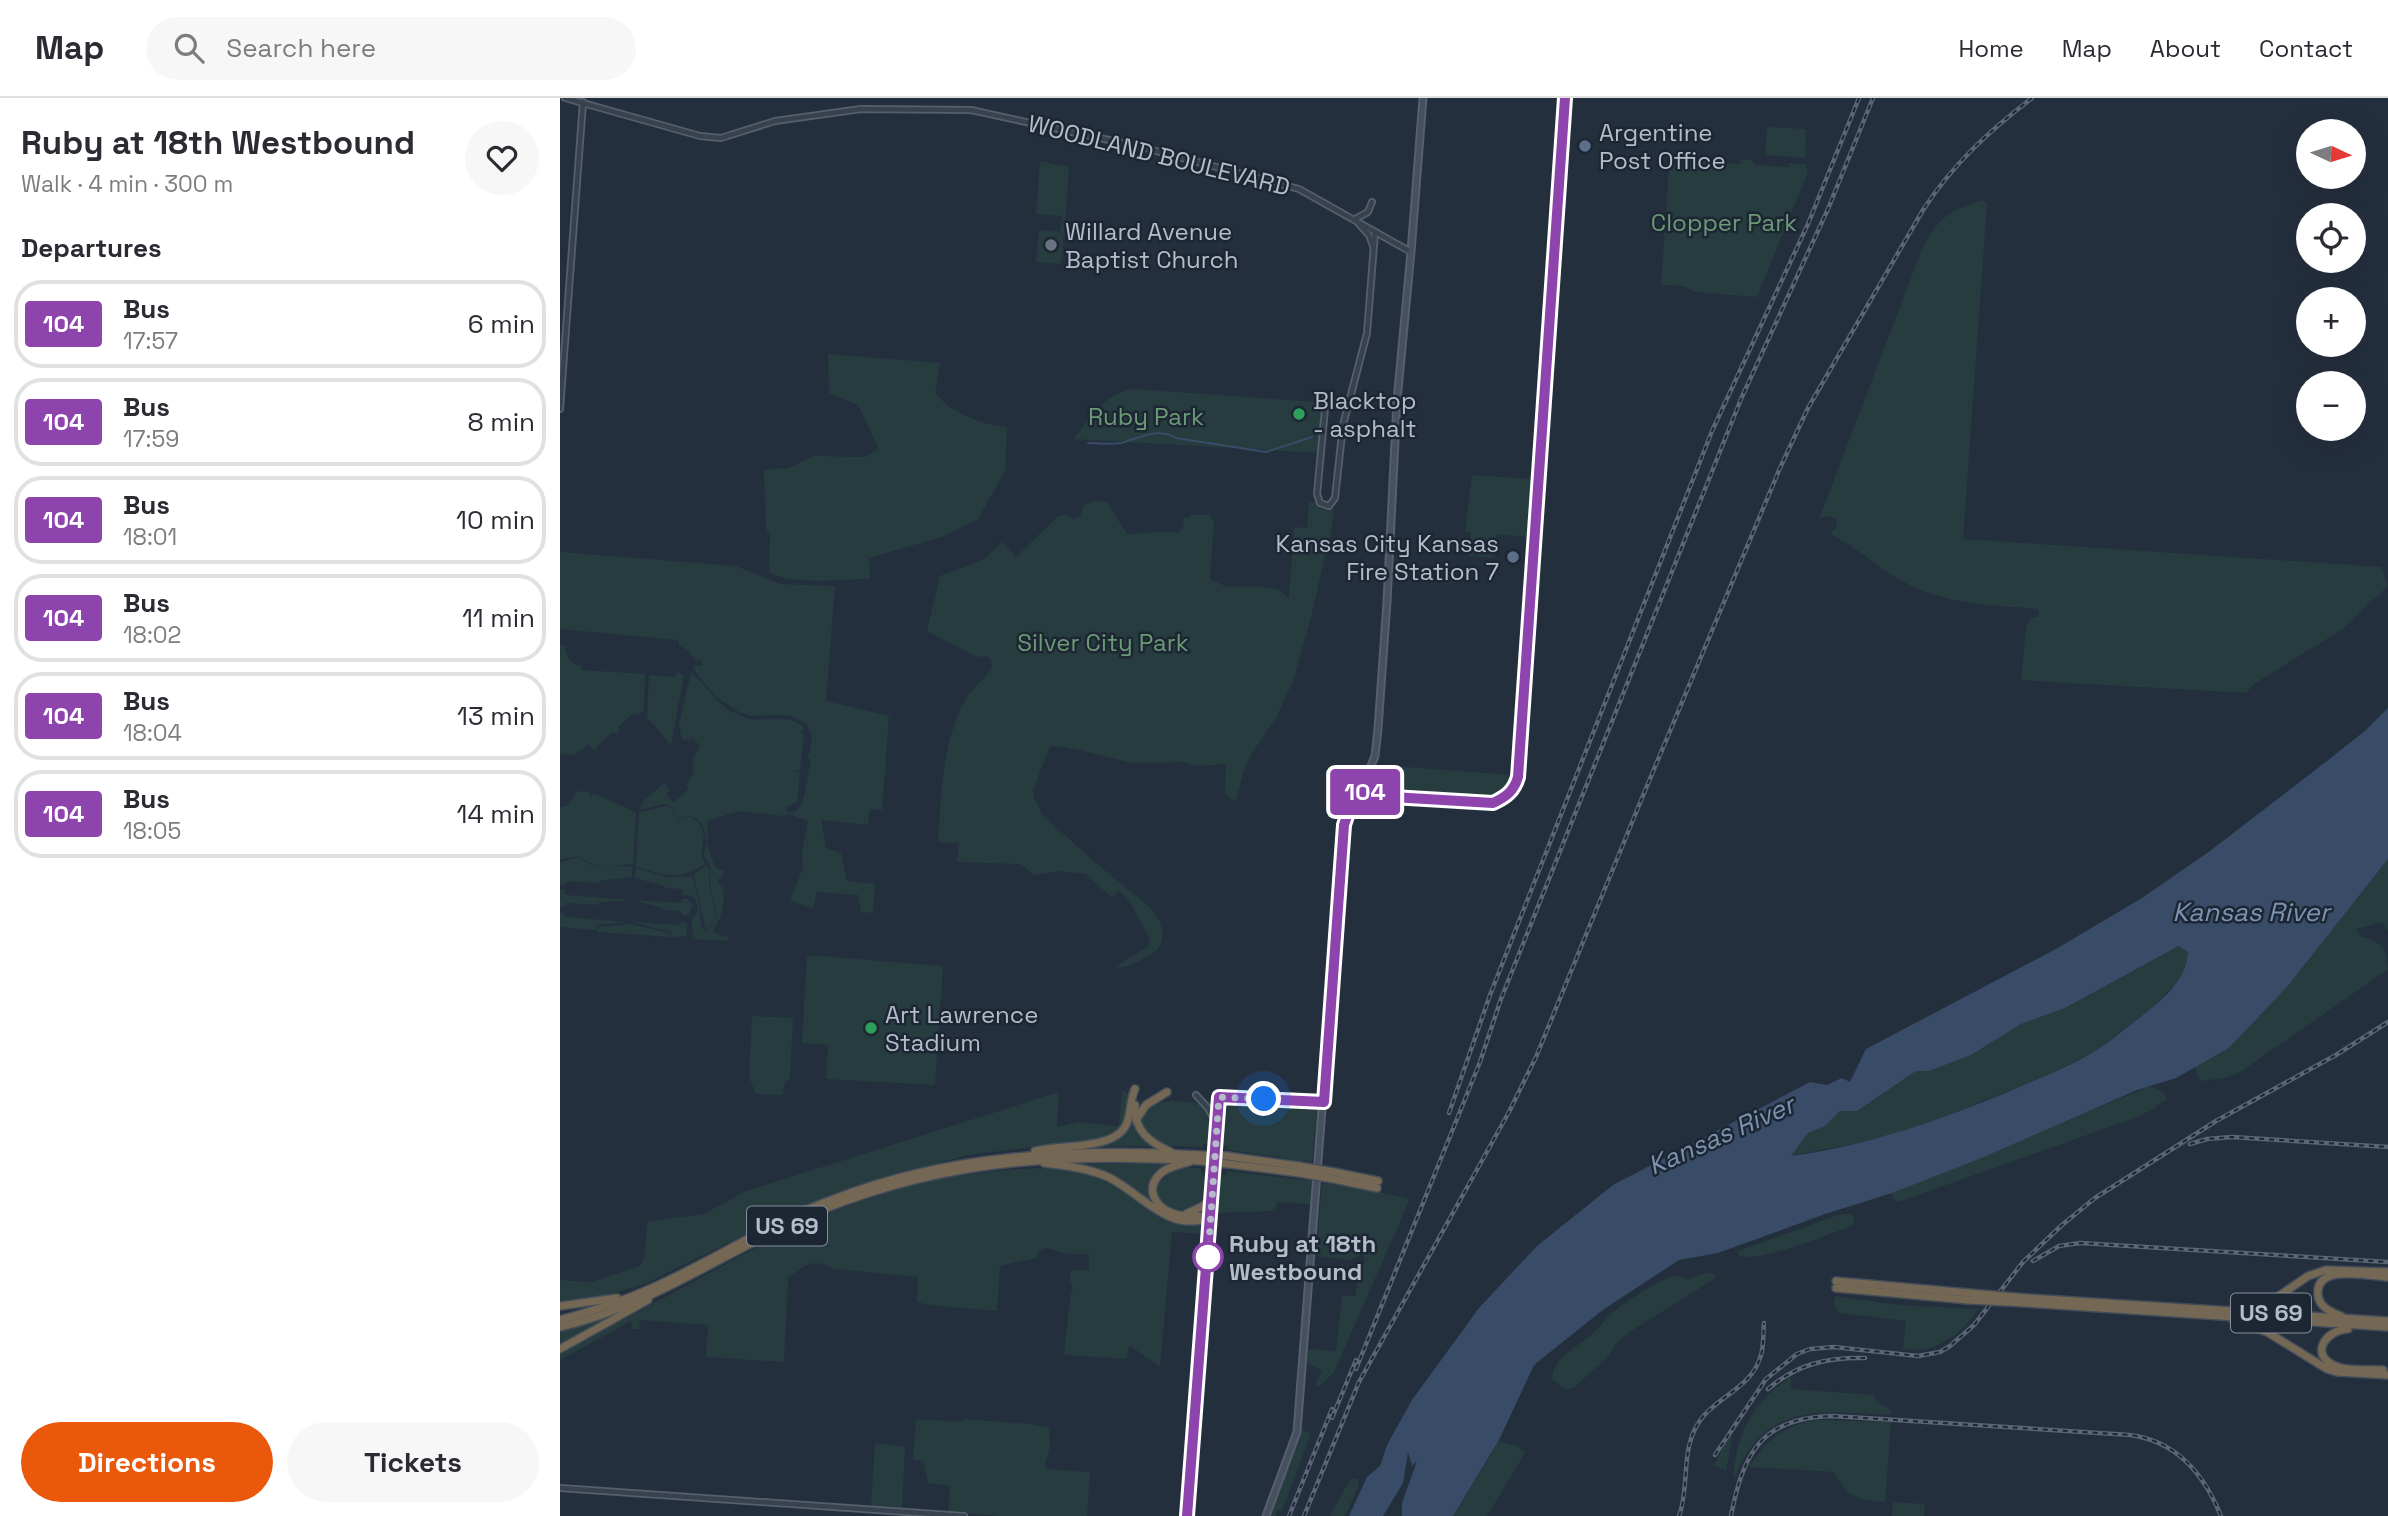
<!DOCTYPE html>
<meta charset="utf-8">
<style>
body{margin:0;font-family:"Space Grotesk",sans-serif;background:#f7f7f7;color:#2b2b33;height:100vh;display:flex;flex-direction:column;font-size:26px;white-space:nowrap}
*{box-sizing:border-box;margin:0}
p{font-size:23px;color:#7c7c81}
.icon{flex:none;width:38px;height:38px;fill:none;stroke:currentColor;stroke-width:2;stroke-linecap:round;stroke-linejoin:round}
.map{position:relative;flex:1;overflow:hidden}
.sheet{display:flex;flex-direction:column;background:#fff;width:560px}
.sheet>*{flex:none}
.badge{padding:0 14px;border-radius:5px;font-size:24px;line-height:46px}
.needle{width:46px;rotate:94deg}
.tools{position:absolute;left:1736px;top:21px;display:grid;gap:14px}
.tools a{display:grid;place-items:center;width:70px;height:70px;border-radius:50%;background:#fff;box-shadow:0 7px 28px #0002;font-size:35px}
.you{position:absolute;width:35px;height:35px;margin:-18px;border:5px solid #fff;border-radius:50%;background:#1a73e8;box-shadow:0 0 0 10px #1a73e833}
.map>.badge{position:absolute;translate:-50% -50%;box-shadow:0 0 0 4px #fff}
h2{padding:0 21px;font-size:26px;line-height:63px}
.round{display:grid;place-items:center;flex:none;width:74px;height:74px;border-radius:37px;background:#f7f7f7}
.headline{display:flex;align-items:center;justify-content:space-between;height:119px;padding:0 21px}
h1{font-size:33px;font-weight:800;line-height:52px}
.primary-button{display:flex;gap:14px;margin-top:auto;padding:14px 21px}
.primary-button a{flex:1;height:80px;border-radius:42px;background:#ea580c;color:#fff;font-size:28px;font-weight:800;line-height:80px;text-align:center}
.primary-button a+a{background:#f7f7f7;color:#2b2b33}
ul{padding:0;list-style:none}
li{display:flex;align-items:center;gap:21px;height:88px;margin:0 14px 10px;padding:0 7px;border:4px solid #e1e1e2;border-radius:28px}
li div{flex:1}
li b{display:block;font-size:26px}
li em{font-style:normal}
li .badge{min-width:77px;font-weight:700;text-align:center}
header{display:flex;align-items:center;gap:42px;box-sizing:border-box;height:98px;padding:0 35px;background:#fff;border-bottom:2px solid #e1e1e2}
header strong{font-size:33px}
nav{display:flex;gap:38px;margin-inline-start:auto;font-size:24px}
.search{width:490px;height:63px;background:#f7f7f7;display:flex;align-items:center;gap:18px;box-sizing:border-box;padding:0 24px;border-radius:38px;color:#7c7c81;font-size:26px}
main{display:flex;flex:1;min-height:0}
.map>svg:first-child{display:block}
.green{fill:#263c3f}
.water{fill:#394c67;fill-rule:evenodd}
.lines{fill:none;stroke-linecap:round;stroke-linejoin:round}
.stream{stroke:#394c67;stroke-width:2}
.tertiary-casing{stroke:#565f6c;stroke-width:8}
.secondary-casing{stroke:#565f6c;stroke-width:9}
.motorway-casing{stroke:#434c59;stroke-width:10}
.tertiary{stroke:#38414e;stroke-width:4.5}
.secondary{stroke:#465061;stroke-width:5}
.motorway{stroke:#746855;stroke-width:7}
.rail-casing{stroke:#5a6575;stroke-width:4.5}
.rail{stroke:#1d2633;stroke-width:2;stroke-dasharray:5;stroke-linecap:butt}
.motorway-bridge-casing{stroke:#434c59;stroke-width:10;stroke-linecap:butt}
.motorway-bridge{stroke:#746855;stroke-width:7}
.line-casing{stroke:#fff;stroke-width:16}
.line{stroke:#8e44ad;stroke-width:10}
.walk{stroke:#b4bcc9;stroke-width:7;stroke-dasharray:0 12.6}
.service-dot{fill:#5c6f8a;stroke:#1d2633;stroke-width:2.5}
.worship-dot{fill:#6b7280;stroke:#1d2633;stroke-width:2.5}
.leisure-dot{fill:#2e9e5b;stroke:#1d2633;stroke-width:2.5}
.stop-dot{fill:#fff;stroke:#8e44ad;stroke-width:3.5}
.labels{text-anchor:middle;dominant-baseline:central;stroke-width:5;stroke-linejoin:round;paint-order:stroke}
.shield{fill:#1d2633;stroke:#878f9c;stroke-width:2}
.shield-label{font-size:23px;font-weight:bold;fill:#b4bcc9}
.poi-label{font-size:24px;fill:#b4bcc9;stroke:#1d2633;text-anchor:start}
.street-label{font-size:24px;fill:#b4bcc9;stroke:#1d2633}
.park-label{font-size:24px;fill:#6b9a76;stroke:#1d2633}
.stop-label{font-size:24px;font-weight:bold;fill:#b4bcc9;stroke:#1d2633;text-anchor:start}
.water-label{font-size:26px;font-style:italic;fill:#7c92b1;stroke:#1d2633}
</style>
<header>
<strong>Map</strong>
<div class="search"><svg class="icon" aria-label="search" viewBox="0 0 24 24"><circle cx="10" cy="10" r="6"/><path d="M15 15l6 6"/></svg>Search here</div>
<nav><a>Home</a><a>Map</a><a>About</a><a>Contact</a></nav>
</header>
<main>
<section class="sheet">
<div class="headline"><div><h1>Ruby at 18th Westbound</h1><p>Walk · 4 min · 300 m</p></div><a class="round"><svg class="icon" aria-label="heart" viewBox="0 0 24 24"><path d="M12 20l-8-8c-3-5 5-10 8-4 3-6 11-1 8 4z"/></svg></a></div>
<h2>Departures</h2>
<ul>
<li><span class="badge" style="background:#8e44ad;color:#fff">104</span><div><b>Bus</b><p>17:57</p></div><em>6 min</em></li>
<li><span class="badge" style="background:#8e44ad;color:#fff">104</span><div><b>Bus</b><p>17:59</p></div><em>8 min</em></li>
<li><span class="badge" style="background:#8e44ad;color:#fff">104</span><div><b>Bus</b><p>18:01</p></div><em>10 min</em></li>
<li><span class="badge" style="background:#8e44ad;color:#fff">104</span><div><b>Bus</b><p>18:02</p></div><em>11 min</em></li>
<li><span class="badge" style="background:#8e44ad;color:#fff">104</span><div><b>Bus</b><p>18:04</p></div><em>13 min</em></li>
<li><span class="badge" style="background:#8e44ad;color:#fff">104</span><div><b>Bus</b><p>18:05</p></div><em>14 min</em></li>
</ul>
<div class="primary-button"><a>Directions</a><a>Tickets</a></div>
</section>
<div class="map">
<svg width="1828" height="1418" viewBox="0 0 1828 1418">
<rect width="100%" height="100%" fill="#242f3e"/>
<g class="green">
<path d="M1207,29L1246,31L1245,60L1205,57Z"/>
<path d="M1110,57H1124L1126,62H1134L1133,58L1138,63L1181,66L1180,61L1192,62L1195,67L1230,69L1229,65L1245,66L1248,74L1197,199L1133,194C1126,186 1112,187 1101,187Z"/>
<path d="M480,63L509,69L502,164L499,166L476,164L479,132L500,134L502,118L476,116Z"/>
<path d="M1422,102L1427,105L1403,441L1822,469L1828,488L1781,532L1694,586L1686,595L1461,582L1466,529L1471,520L1478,519L1479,511C1432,507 1385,507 1342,483C1317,469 1296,448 1270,436L1277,429L1276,421L1269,418L1259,421L1362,151C1381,117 1386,115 1422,102Z"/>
<path d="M268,256L380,265L375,295C392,316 421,326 447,329L445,373L418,421L382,439L309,460L310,481C282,481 233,488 209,474L210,438L206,430L204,372L228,370L254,358L305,359L319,351L298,307L269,296Z"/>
<path d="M574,291L757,304L761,311L758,355L514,341C531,317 544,296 574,291Z"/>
<path d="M912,377L969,381L972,383L968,439L936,436L934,460L909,458L911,435L905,434Z"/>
<path d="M535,403L547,404L567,436C585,437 600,431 618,435L623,431L624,419L630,420V417H649L654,423L650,481L667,489L700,488L719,492L729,500L734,429L747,430L749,404L757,405L761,411L770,412L774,409L771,433L750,523L733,583L716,620L692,655L685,669L676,703L665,697L666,666L637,668L623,664L573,665L505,649L490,648L473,692L474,701L481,712L480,715C507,739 533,763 561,786C573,796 588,805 597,818C605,832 605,847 592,856C578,865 570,869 553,870L586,850L591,843C581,827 573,803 558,793L552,800L526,776L499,773L474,777L460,766L397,764L399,745L378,744C381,698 382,646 404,604C411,591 424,582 432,570L431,561L426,558L417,559L367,533L380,478L424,461L442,444L456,459L497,419L504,417L515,421L520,418L524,407Z"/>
<path d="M0,454L176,468L220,486L275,488L266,603L329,618L322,712L310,711L308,727L261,722L266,750L281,755L287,783L315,786L313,815L301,814L298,797L257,794L253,811L230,802L243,770L242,754L248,723L229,716L223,718L179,713L147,723L148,742L146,744C145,725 137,713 117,721L112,709L104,706L80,712L83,703L104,685L110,692L106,696L114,704L129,691L126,686L133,677V661L140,648L129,636L132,642L129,644L128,641L122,642L119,626L131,574C150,591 154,606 181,618C202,628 222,612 245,630L241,634L244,637L240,672L233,674H240L237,704L225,710L230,715L237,713C247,701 247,677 251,661L248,660L252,640L247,627L230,617L192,618L179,614L155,598L134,572V567L142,568V563C131,562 132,551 119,548L118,542L0,531Z"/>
<path d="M0,547L5,548C7,559 8,565 21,568V572L85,576L84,612L78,617L75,614L58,629L60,632L56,636L53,633L34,652L29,646L14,657L0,656Z"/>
<path d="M118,574L124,578L111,647L87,619L89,577L115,579Z"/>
<path d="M820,667L952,677L946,692L930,700L826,693L814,690L812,687Z"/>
<path d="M22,693L31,695L30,703L33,695L76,714L73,767C58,765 54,770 44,770C35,770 26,762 18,758L0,762V709L8,707L17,694Z"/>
<path d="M108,708L113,712L117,722L130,718L140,726L144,737L141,755L145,766C119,783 104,778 76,768L79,714Z"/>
<path d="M146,745L150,753L154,768L165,774L157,783C159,786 162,788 163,792C166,801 161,824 154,830V835L168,839V843L133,841L132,823L138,811L135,800L123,796L122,791L105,790V788L75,780L76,770L106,779L132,778L139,805L142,830L147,835L157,819L150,787L151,770L144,757Z"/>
<path d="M18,759C47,779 44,765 72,769V779L39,783V785L7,783L5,787H0V764Z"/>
<path d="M1828,761V833L1822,824L1796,831L1800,838C1820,845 1828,847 1828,871L1682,973L1665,980L1640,983L1635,969L1669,950L1727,889Z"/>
<path d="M146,767L150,772L149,788L156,818L155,823L146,834L134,777Z"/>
<path d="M0,792H4L6,797L70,802L38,805L37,807L5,805L4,809H0Z"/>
<path d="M122,801H128L133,807L128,817L123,818L120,813L104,812L103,810L73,802L121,805Z"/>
<path d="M0,815L4,816L5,819L68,824L37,827L36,832L0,829Z"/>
<path d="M123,823L127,827L126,838L111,839V834L72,824L119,827Z"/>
<path d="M70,826L110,835L109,839L37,834L38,829Z"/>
<path d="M1620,848L1628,854V868L1619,881L1594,908L1534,954L1490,976L1374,1023L1320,1041L1230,1058L1248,1035L1265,1028L1280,1013H1297L1356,973H1369L1411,957L1461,926L1505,910Z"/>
<path d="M247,857L383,868L375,987L266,981L268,947L242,945Z"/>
<path d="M192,918L233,920L230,980L224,986L223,997L196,996L189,979Z"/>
<path d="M1590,988L1603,994L1607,1001L1590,1013L1572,1021L1338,1104L1332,1100V1095Z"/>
<path d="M562,992L567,995C573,1020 562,1031 541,1041L409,1057L319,1080L236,1111L87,1185L39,1200L0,1203V1182L31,1184L80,1168L84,1161L87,1127L89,1123L144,1116L186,1093L499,994L497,1029L519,1024L559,1028Z"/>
<path d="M613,1003L636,1005L645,1008L650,1030V1046H643V1049C629,1048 610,1050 598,1044C568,1028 585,1003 613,1003Z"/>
<path d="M666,1004L754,1007L757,1010L752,1064L743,1062L742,1065L719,1059L668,1052V1048L661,1047Z"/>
<path d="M571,1020L578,1035L591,1048L534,1049L547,1045Z"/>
<path d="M575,1065L609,1066V1068L600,1073L591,1101L593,1106L556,1081L520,1067Z"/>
<path d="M479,1070C514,1071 542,1077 571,1098C581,1105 591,1115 602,1121C615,1128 631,1122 644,1128L645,1136L612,1134L600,1269L569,1247L567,1261L504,1257L511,1193L513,1192L510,1181L511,1172H529V1156H507L487,1150L477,1154V1160L440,1168L437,1213L369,1207L357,1204L358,1179L275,1171C252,1160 247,1166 228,1180L224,1264L146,1259L148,1227L80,1222L79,1231H72L71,1223L0,1262V1254C39,1233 79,1214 118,1192C198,1148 277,1104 367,1083C404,1075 441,1072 479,1070Z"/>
<path d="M628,1070H641V1075H648L643,1102C633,1114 619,1114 605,1108L596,1097L597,1087L610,1074Z"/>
<path d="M666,1073L752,1083L750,1106L717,1104L715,1113L657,1115L659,1077H666Z"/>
<path d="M762,1085L810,1092L850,1101L774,1274L759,1289L756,1286L762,1272L747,1265L748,1251L776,1253L782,1198H796L798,1169L804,1166L805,1160L802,1156L790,1162L756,1158Z"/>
<path d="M1281,1116H1292L1295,1120L1292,1128C1271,1135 1196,1167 1178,1157V1153Z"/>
<path d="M1148,1174L1156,1177L1154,1181L1068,1235L1056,1245L1047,1260L1013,1290L1005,1291L992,1281C994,1258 1014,1251 1030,1238C1038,1232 1044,1222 1052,1215C1062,1206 1105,1177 1117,1178C1121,1178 1123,1180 1127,1182Z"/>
<path d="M1275,1198L1338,1207L1419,1211C1401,1235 1377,1257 1343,1251L1346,1223L1280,1215L1274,1207Z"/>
<path d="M58,1215L0,1248V1234Z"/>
<path d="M1231,1279V1291L1314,1297L1317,1304L1330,1312L1331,1317C1264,1314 1205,1302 1175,1379L1173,1378C1178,1334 1192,1304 1231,1279Z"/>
<path d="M356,1321L402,1324L404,1321L469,1326L489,1330L490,1349L485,1366L486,1371L530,1374L527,1418H441L388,1414L390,1388L368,1385L363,1363L353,1362Z"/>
<path d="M1256,1322L1331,1324L1325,1404C1296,1402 1289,1400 1274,1374L1189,1369C1206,1342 1224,1328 1256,1322Z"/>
<path d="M742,1332L751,1335L722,1413L718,1412L716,1418H710Z"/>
<path d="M1170,1338L1172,1339L1166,1373L1154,1367Z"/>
<path d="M939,1343L958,1348L965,1355L927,1418H893Z"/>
<path d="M315,1345L345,1349L342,1408L339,1410L311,1408Z"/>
<path d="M790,1381H797L799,1387L785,1418H770Z"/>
<path d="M1333,1404L1365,1406L1364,1418H1332Z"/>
</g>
<path class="water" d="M1828,610V761L1727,889L1669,950L1616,980L1577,992L1424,1059L1332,1095L1265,1116L1158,1155L1119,1162L1044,1211L974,1267L939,1342L893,1418H842V1405L857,1363L852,1368L848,1354L843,1385L823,1418H789L807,1379L820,1368L827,1347L852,1302L919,1210L977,1148L1053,1087L1250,984L1267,987L1282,980L1290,984L1306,951L1496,851L1582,800L1650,753L1767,663L1806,632ZM1619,848L1628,854C1627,882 1601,903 1579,920C1564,931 1549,945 1532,955C1506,970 1478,981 1450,993C1380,1022 1307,1048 1231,1058L1248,1035L1265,1028L1280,1013H1297L1356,973H1369L1411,957L1461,926L1505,910Z"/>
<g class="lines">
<path class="stream" d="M528,345C539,345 551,347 561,345C580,340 597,329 616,340L706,354L752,339"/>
<defs>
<g id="tertiary">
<path d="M5,0L140,38L161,40L215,23L301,11L411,12L581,49L739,91L851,154"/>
<path d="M795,121L808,114L812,104"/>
<path d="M799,126L809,137L813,148"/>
<path d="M766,300L757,396L760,405L769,408L775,400L783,327L807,235L815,134"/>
<path d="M0,311L23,4"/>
<path d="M799,692L823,698L926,706L944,700L956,687L1004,0"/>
<path d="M636,997L648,1010L657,1027"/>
<path d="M0,1390L404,1418"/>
<path d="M627,1418L659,999L763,1004"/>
</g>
<path id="secondary" d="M706,1418L737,1334L784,727L791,706L806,680L815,658L818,631L827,504L837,303L851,154L863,0"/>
<g id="motorway">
<path d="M575,1007C574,1033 589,1044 611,1054"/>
<path d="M576,1022L586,1007L607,994"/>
<path d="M475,1053C500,1046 551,1052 565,1029C572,1017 569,1003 575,991"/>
<path d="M667,1058L739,1068"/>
<path d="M629,1064C619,1067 606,1069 599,1077C585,1092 596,1109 612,1115C624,1120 638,1117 650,1119"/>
<path d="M484,1065C506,1068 528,1070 548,1079C583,1096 608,1136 651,1119"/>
<path d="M668,1066L739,1075"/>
<path d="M774,1074L818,1083"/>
<path d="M773,1081L817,1090"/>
<path d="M626,1116L641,1109L652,1101"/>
<path d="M1276,1183L1409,1195"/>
<path d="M1276,1190L1408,1202"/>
<path d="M1467,1200L1828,1223"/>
<path d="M1466,1205L1828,1229"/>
<path d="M0,1208L57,1200"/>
<path d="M1681,1210L1716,1200L1748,1178L1766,1172L1828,1174"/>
<path d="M1781,1218C1771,1214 1759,1209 1758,1197C1755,1165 1809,1178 1828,1179"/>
<path d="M0,1222C37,1212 75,1199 109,1182C163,1156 215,1123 271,1102C390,1055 514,1050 641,1057"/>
<path d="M1673,1222L1707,1234L1767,1271L1777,1274L1828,1277"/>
<path d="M0,1229C85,1210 158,1159 236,1123C370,1063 496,1054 641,1063"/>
<path d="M1788,1231C1766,1232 1750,1255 1773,1267C1787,1274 1808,1271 1823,1272"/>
<path d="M0,1251L88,1202"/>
</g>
</defs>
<use href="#tertiary" class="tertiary-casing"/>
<use href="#secondary" class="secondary-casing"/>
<use href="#motorway" class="motorway-casing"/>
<use href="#tertiary" class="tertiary"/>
<use href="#secondary" class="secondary"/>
<use href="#motorway" class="motorway"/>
<defs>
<g id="rail">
<path d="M889,1015L930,897L1152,333L1248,126L1299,0"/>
<path d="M1630,1046L1647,1041L1672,1039L1828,1049"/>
<path d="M1473,1163L1499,1148L1520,1145L1828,1164"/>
<path d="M796,1271L920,964L941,901L1181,301L1268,111L1313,0"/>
<path d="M1208,1291C1237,1266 1268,1259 1305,1260"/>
<path d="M772,1320L796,1262"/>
<path d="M1155,1357L1206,1281L1237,1256L1250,1251L1274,1249L1358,1258L1380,1254L1390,1248L1414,1227L1463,1164L1502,1127L1535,1100L1656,1023L1776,957L1828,924"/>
<path d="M729,1418L772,1311"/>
<path d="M744,1418L799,1284L949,1014L976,959L1082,700L1220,370L1248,310L1363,112C1393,66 1428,34 1472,0"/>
<path d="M1119,1418C1129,1391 1122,1359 1134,1333C1149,1299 1191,1294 1201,1257C1204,1247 1203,1235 1204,1225"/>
<path d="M1171,1418C1183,1355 1202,1319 1273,1318L1570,1337C1617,1343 1644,1376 1661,1418"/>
</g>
</defs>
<use href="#rail" class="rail-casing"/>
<use href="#rail" class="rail"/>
<defs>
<g id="motorway-bridge">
<path d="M641,1057L667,1058"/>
<path d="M641,1063L668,1066"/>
<path d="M739,1068L774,1074"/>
<path d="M739,1075L773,1081"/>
<path d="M1409,1195L1467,1200"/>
<path d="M1408,1202L1466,1205"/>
</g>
</defs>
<use href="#motorway-bridge" class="motorway-bridge-casing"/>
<use href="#motorway-bridge" class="motorway-bridge"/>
</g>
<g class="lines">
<defs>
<path id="line" d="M627,1418L659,999L764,1004L784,727L791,706L799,692L832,699L933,705C946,699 954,693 958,679L1005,0"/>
</defs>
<use href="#line" class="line-casing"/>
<use href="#line" class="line"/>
<path class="walk" d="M648,1159L659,999L704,1001"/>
</g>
<g class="service-dot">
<circle cx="1025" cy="48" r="7"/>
<circle cx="953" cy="459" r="7"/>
</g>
<circle class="worship-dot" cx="491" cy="147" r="7"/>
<g class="leisure-dot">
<circle cx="739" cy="316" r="7"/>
<circle cx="311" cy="930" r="7"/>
</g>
<circle class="stop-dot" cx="648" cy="1159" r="14"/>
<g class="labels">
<g class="shield">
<rect x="187" y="1108.5" width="80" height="39" rx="5"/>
<rect x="1671" y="1195.5" width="80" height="39" rx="5"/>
</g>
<g class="shield-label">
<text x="227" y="1128">US 69</text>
<text x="1711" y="1215">US 69</text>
</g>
<g class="poi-label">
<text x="1039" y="34">Argentine<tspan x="1039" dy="28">Post Office</tspan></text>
<text x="505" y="133">Willard Avenue<tspan x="505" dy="28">Baptist Church</tspan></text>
<text x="753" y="302">Blacktop<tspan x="753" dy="28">- asphalt</tspan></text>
<text x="939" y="445" text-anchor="end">Kansas City Kansas<tspan x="939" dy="28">Fire Station 7</tspan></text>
<text x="325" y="916">Art Lawrence<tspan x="325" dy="28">Stadium</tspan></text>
</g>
<g class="street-label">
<text transform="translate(599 57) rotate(14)">WOODLAND BOULEVARD</text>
</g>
<g class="park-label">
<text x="1164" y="124">Clopper Park</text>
<text x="586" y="318">Ruby Park</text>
<text x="543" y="544">Silver City Park</text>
</g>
<g class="stop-label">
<text x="669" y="1145">Ruby at 18th<tspan x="669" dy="28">Westbound</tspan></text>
</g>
<g class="water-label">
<text x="1691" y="814">Kansas River</text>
<text transform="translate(1161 1037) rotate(-24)">Kansas River</text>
</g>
</g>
</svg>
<div class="tools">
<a><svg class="needle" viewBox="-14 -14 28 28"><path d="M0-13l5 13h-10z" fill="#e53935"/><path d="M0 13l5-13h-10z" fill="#7c7c81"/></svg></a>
<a><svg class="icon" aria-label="locate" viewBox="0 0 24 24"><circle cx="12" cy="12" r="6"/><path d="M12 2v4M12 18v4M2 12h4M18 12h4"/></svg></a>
<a>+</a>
<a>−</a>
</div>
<div class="you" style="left:704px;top:1001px"></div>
<b class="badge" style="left:805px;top:694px;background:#8e44ad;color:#fff">104</b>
</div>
</main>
